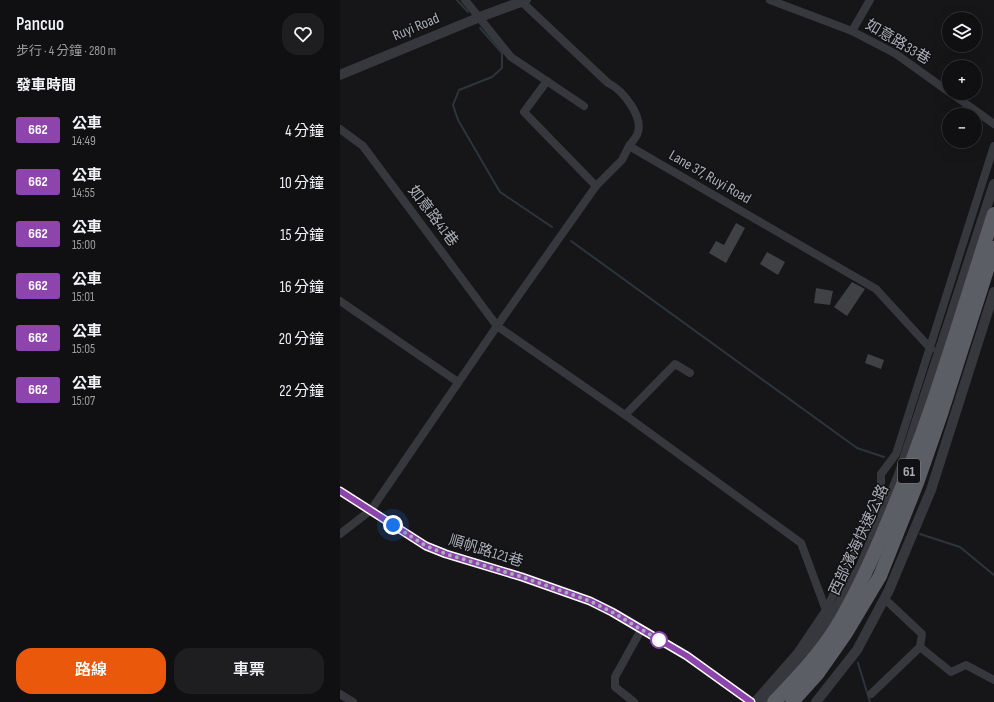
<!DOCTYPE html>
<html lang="zh-TW">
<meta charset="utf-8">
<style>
body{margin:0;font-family:"Sofia Sans Condensed","Noto Sans TC",sans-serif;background:#1e1e20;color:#f1f3f6;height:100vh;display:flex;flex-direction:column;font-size:15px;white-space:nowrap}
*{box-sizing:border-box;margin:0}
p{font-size:13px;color:#9c9d9f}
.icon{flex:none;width:22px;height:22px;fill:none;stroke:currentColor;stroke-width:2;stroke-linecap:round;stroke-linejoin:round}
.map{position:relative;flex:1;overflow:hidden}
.drawer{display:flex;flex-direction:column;background:#101012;width:340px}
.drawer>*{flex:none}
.badge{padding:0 8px;border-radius:3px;font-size:14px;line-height:26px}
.tools{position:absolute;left:602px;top:12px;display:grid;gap:8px}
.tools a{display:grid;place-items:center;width:40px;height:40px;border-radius:50%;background:#101012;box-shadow:0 4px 16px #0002,0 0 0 1px #303032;font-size:20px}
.you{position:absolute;width:20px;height:20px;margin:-10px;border:3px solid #fff;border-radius:50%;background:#1a73e8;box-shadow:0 0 0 6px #1a73e833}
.map>.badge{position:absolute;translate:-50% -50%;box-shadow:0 0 0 2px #fff}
h2{padding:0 16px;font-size:15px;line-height:36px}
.round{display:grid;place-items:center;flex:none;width:42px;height:42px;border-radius:16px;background:#1e1e20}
.summary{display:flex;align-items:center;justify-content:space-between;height:68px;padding:0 16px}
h1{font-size:19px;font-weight:600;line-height:30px}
.button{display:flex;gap:8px;margin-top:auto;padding:8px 16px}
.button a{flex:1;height:46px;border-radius:16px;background:#ea580c;color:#fff;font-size:16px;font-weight:600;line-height:46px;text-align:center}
.button a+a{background:#1e1e20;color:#f1f3f6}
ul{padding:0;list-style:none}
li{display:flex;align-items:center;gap:12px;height:52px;padding:0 16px}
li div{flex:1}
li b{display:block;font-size:15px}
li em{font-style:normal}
li .badge{min-width:44px;font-weight:700;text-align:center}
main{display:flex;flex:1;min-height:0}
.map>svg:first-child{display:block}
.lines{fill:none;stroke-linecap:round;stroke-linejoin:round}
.stream{stroke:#2c353c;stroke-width:2}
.building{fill:#404145}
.minor{stroke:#37383d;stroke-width:8}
.tertiary{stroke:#37383d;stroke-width:10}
.trunk-bridge{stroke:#5b5e65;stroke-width:14}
.line-casing{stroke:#fff;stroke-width:9}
.line{stroke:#8e44ad;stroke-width:6}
.walk{stroke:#a8adb8;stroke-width:4;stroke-dasharray:0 7.2}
.stop-dot{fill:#fff;stroke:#8e44ad;stroke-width:2}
.labels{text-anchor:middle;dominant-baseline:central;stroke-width:3;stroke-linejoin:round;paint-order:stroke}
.shield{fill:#111113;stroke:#7b7e86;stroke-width:1}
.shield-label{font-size:14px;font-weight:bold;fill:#a8adb8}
.street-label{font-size:15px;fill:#a8adb8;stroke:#111113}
</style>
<main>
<section class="drawer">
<div class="summary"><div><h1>Pancuo</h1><p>步行 · 4 分鐘 · 280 m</p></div><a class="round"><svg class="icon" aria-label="heart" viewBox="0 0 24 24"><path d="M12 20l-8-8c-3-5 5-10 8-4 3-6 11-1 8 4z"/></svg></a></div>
<h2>發車時間</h2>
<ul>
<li><span class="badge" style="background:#8e44ad;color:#fff">662</span><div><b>公車</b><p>14:49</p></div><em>4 分鐘</em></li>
<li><span class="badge" style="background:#8e44ad;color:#fff">662</span><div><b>公車</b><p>14:55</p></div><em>10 分鐘</em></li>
<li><span class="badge" style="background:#8e44ad;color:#fff">662</span><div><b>公車</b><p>15:00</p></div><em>15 分鐘</em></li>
<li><span class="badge" style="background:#8e44ad;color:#fff">662</span><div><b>公車</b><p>15:01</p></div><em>16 分鐘</em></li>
<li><span class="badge" style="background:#8e44ad;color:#fff">662</span><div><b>公車</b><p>15:05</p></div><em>20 分鐘</em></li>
<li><span class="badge" style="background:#8e44ad;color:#fff">662</span><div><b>公車</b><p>15:07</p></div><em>22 分鐘</em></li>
</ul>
<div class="button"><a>路線</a><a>車票</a></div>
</section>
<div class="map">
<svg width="654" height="702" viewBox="0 0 654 702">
<rect width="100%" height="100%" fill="#161618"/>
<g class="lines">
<g class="stream">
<path d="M117,0L128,12"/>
<path d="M140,28L162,53V68L152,77L119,90L113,105L118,120L160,192L212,227"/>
<path d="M231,241L517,448L544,457"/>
<path d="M580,534L620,547L654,575"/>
<path d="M518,663L530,702"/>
</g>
</g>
<g class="building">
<path d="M396,223L405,228L386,263L369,253L376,241L384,245Z"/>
<path d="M427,252L445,262L438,275L420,264Z"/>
<path d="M512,282L525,289L507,316L494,307Z"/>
<path d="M476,288L493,291L490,305L474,303Z"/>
<path d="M528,354L544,360L541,369L525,363Z"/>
</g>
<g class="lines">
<g class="minor">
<path d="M125,0L171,57L244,106"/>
<path d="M430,0L512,31L556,54L609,92"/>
<path d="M182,2L268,83C283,90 305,118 297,135C295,139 292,142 289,146L536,289L591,349"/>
<path d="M512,31L530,0"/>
<path d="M207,81L184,112L256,186"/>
<path d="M611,93L654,124"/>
<path d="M0,129L23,146L157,326L285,415L461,543L486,610"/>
<path d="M0,301L118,382"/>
<path d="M285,415L335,364L350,373"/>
<path d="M0,491L86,546L106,554L182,577L250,601L272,611L347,656L411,702"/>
<path d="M0,534L31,510L157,326L256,186L282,160L289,146"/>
<path d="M580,647L611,672L626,665L654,680"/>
<path d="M0,694L13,702"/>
<path d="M531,694L580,647L582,634L548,602"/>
<path d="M294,702L275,687V677L301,630"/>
<path d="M414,702L457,653L486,610L541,495V474L556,454L654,146"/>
</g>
<g class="tertiary">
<path d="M0,75L140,17L186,0"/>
<path d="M423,702L460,661L488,623L521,566L559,475L654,184"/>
<path d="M476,702L517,650L549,590L591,490L654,292"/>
</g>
<g class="trunk-bridge">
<path d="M434,702C456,679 479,655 496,628C518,592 535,553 551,514C592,417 621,315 654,214"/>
<path d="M452,702L478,673L506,633L540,576L577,483L600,417L654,248"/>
</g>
</g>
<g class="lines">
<defs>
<path id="line" d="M0,491L86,546L106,554L182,577L250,601L272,612L347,656L411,702"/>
</defs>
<use href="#line" class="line-casing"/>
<use href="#line" class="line"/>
<path class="walk" d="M53,525L86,546L106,554L182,577L250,601L272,612L324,643L319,640"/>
</g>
<circle class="stop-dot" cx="319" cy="640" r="8"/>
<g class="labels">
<rect class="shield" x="558" y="459" width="22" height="24" rx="3"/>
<g class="shield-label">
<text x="569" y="471">61</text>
</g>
<g class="street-label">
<text transform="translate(76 27) rotate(-23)">Ruyi Road</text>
<text transform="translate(558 42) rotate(31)">如意路33巷</text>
<text transform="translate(370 177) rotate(30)">Lane 37, Ruyi Road</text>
<text transform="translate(93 216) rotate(53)">如意路41巷</text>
<text transform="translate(519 540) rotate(-65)">西部濱海快速公路</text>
<text transform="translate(146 551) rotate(17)">順帆路121巷</text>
</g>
</g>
</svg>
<div class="tools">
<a><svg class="icon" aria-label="layers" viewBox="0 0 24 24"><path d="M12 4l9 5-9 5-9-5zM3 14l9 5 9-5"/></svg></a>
<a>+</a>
<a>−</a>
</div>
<div class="you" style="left:53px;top:525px"></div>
</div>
</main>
